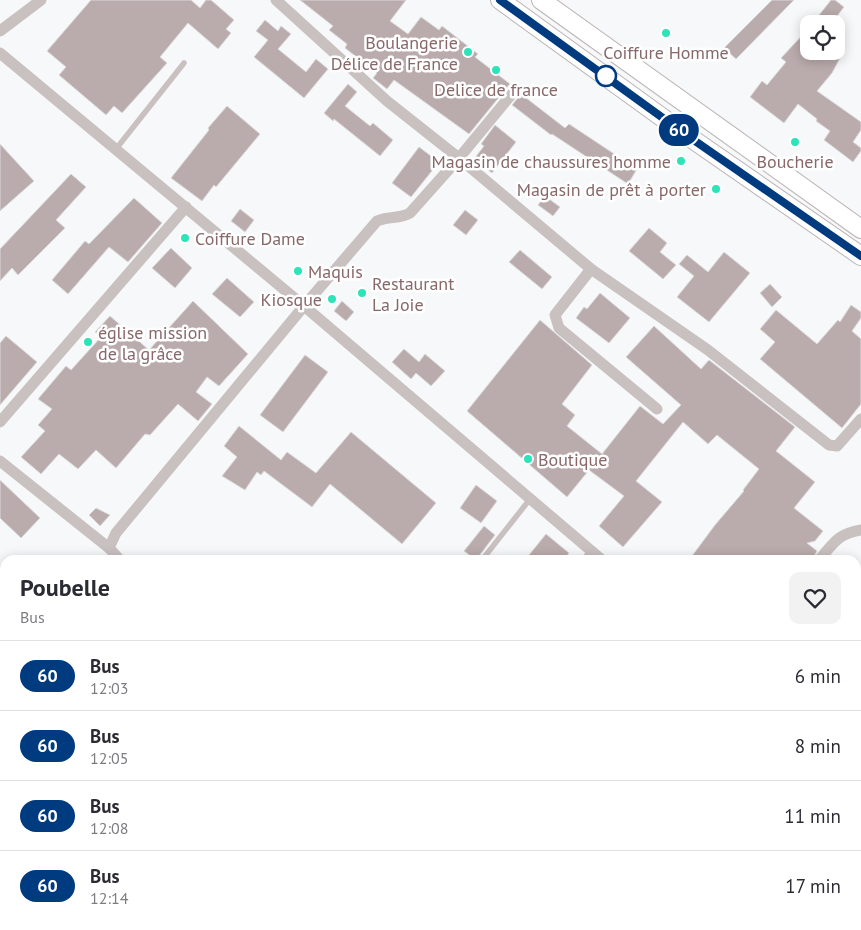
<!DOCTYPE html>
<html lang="fr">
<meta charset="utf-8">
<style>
body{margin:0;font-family:"PT Sans",sans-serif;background:#f2f2f3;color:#2b2b33;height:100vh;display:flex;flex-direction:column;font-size:19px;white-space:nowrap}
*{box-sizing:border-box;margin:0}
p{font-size:16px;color:#7c7c81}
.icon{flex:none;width:28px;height:28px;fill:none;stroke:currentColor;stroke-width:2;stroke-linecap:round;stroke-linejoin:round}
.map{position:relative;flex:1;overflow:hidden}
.panel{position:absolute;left:0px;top:555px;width:861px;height:375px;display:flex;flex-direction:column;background:#fff;border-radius:15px 15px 0 0;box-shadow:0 2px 12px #0003}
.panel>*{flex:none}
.badge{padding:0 10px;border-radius:16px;font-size:18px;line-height:32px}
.fabs{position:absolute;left:800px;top:15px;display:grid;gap:10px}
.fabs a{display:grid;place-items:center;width:45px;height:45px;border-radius:10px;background:#fff;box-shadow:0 2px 12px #0003;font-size:25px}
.map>.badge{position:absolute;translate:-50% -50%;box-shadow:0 0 0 2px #fff}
.round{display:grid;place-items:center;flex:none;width:52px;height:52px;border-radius:10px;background:#f2f2f3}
.headline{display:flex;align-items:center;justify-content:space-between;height:85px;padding:0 20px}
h1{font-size:24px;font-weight:800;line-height:38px}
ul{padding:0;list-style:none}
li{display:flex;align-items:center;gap:15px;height:70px;padding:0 20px;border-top:1px solid #e1e1e2}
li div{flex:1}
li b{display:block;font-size:19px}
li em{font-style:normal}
li .badge{min-width:55px;font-weight:700;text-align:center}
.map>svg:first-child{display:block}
.building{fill:#baabac;stroke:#d9dadb}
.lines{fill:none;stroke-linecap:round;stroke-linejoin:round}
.primary-casing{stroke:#bdb4b4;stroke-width:20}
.service{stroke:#c9c0c0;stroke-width:5.5}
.minor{stroke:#c9c0c0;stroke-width:11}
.primary{stroke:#fff;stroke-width:18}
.line-casing{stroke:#fff;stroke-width:11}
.line{stroke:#003b80;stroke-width:8}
.poi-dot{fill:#2ce4b8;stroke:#fff;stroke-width:2}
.stop-dot{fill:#fff;stroke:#003b80;stroke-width:2.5}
.labels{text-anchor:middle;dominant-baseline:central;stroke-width:5;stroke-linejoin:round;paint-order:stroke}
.poi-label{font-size:18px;fill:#886869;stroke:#fff;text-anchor:start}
</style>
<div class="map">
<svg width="861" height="930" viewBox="0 0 861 930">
<rect width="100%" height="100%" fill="#f7f8f9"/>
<g class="building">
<path d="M91,0H191L200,8L206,0H211L234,20L226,29L231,33L218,49L188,23L160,57L167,63L122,113L114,106L106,115L59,75L66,67L47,51Z"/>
<path d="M300,0H406L390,21L408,34L421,17L439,30L442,26L478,54L475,57L510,84L509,85L469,134L394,80L387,89L373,78L377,73L345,48L347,44L329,30L333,26Z"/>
<path d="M772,0H794L736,59L724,48Z"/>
<path d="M831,0H835L844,7L831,24H812Z"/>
<path d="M265,20L278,31L281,26L291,34L278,49L306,72L316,59L328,69L304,98L254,57L268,40L256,31Z"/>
<path d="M809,28V51H829L840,58L832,73L817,91L861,122V130L853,142L861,148V151L853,162L824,140L830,131L816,121L817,119L798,104L784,123L750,97L762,81L767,85L786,62L781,58Z"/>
<path d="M348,84L357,92L345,106L370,126L373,123L393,140L380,156L334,119L333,121L324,113Z"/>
<path d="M521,94L565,128L569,124L637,169L628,184L552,134L551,135L512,105Z"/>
<path d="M227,106L260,134L216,187L214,185L202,201L171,178L209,130L208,128Z"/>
<path d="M495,125L516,142L492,173L474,159L484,146L481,144Z"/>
<path d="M0,144L34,181L0,211Z"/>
<path d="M419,147L439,162L411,197L392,183Z"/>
<path d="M71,174L86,187L56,220L65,228L18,275L12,268L0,281V249Z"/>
<path d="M545,196L560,207L553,216L538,205Z"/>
<path d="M134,198L162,223L128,262L109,247L68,294L52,280L85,241L89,244Z"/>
<path d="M240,209L254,220L245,232L231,221Z"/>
<path d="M465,210L478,220L466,235L453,225Z"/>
<path d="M649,228L667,243L660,252L676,265L663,279L629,251Z"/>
<path d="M171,248L192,268L175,288L152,268Z"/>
<path d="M520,250L552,277L542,289L509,262Z"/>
<path d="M724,252L750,273L709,322L677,297L694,276L679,264L687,255L708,272Z"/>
<path d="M227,278L254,302L240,317L212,294Z"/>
<path d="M770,284L782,297L772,307L760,293Z"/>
<path d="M600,293L630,318L609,343L576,318L584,307L587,309Z"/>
<path d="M193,301L248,354L219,386L207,377L196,392L212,404L198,421L178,404L150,435L145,434L116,468L96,450L78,469L59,454L41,474L21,457L45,431L38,425L52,409L38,399L66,366L71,370L101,337L95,332L110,316L149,350Z"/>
<path d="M342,301L354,312L346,321L334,311Z"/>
<path d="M851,305L861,312V318L852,331L861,339V404L842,428L760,359L775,342L760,329L776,310L817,344L838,320L840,322Z"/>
<path d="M540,320L592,365L562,404L575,415L567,426L602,454L640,406L663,424L681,405L626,357L654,326L701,369L709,360L795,427L776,451L815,482L794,508L823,531L815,541L807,543L817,551L812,560H689L715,525L744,491L743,490L759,469L717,435L708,444L683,422L636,481L662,502L623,547L599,526L624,496L589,470L567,497L467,411Z"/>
<path d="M6,336L37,362L0,405V343Z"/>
<path d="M404,349L419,362L425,354L445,371L431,386L416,373L411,379L392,362Z"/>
<path d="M305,355L328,372L283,432L260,415Z"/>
<path d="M239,426L281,460L287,452L316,473L351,432L436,503L402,544L330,484L312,507L264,471L261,475L257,472L245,490L222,476L237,457L224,446Z"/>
<path d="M0,480L40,518L21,538L0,518Z"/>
<path d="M476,485L497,501L481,523L460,508Z"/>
<path d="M96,508L110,515L100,526L89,515Z"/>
<path d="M484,526L495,535L476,560L464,551Z"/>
<path d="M546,534L569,553L564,560H525Z"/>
</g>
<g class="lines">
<defs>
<g id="primary">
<path d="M500,0L685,134L861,256"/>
<path d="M541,0L861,229"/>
</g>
</defs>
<use href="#primary" class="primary-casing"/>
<g class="service">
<path d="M116,149L184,63"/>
<path d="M482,560L530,499"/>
<path d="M583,560L591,550"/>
<path d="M803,925V930"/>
</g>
<g class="minor">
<path d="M276,0L387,101L459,158L591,269L708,350L829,445L837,446L861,419"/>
<path d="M0,31L41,0"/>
<path d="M0,53L304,306L602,560"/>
<path d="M591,269L555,315L559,328L657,409"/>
<path d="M0,422L186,207"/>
<path d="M0,461L109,548"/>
<path d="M120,560L109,548L116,533L304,306L377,221C389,216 400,219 410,213L459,158L515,90"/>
<path d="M819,560C834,543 837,534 861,530"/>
<path d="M856,796H861"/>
<path d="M856,860H861"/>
<path d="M0,888L5,886"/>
</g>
<use href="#primary" class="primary"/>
</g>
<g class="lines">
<defs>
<path id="line" d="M500,0L685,134L861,256"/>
</defs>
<use href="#line" class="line-casing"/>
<use href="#line" class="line"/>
</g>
<g class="poi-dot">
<circle cx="666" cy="33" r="5"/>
<circle cx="468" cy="52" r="5"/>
<circle cx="496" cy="70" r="5"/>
<circle cx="795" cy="142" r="5"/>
<circle cx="681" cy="161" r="5"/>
<circle cx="716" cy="189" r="5"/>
<circle cx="185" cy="238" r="5"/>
<circle cx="298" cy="271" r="5"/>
<circle cx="362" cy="293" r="5"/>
<circle cx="332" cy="299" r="5"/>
<circle cx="88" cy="342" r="5"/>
<circle cx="528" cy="459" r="5"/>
</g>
<circle class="stop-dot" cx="606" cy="76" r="10"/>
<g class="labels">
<g class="poi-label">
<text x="458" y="42" text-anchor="end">Boulangerie<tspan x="458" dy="21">Délice de France</tspan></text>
<text x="666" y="52" text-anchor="middle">Coiffure Homme</text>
<text x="496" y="89" text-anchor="middle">Delice de france</text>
<text x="671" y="161" text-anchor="end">Magasin de chaussures homme</text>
<text x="795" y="161" text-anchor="middle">Boucherie</text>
<text x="706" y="189" text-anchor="end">Magasin de prêt à porter</text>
<text x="195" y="238">Coiffure Dame</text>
<text x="308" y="271">Maquis</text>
<text x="372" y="283">Restaurant<tspan x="372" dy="21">La Joie</tspan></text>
<text x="322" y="299" text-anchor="end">Kiosque</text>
<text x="98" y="332">église mission<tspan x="98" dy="21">de la grâce</tspan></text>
<text x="538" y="459">Boutique</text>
</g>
</g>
</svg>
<div class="fabs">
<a><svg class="icon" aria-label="locate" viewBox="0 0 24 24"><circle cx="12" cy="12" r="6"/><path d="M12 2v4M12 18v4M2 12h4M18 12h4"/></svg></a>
</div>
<b class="badge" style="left:679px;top:130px;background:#003b80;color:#fff">60</b>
<section class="panel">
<div class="headline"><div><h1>Poubelle</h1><p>Bus</p></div><a class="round"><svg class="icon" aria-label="heart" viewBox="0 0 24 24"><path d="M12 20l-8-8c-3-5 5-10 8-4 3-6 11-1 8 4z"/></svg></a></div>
<ul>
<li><span class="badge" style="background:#003b80;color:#fff">60</span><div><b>Bus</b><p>12:03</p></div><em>6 min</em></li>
<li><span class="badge" style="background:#003b80;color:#fff">60</span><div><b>Bus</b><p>12:05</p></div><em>8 min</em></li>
<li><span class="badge" style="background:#003b80;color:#fff">60</span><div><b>Bus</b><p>12:08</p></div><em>11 min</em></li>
<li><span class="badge" style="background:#003b80;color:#fff">60</span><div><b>Bus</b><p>12:14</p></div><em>17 min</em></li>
</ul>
</section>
</div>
